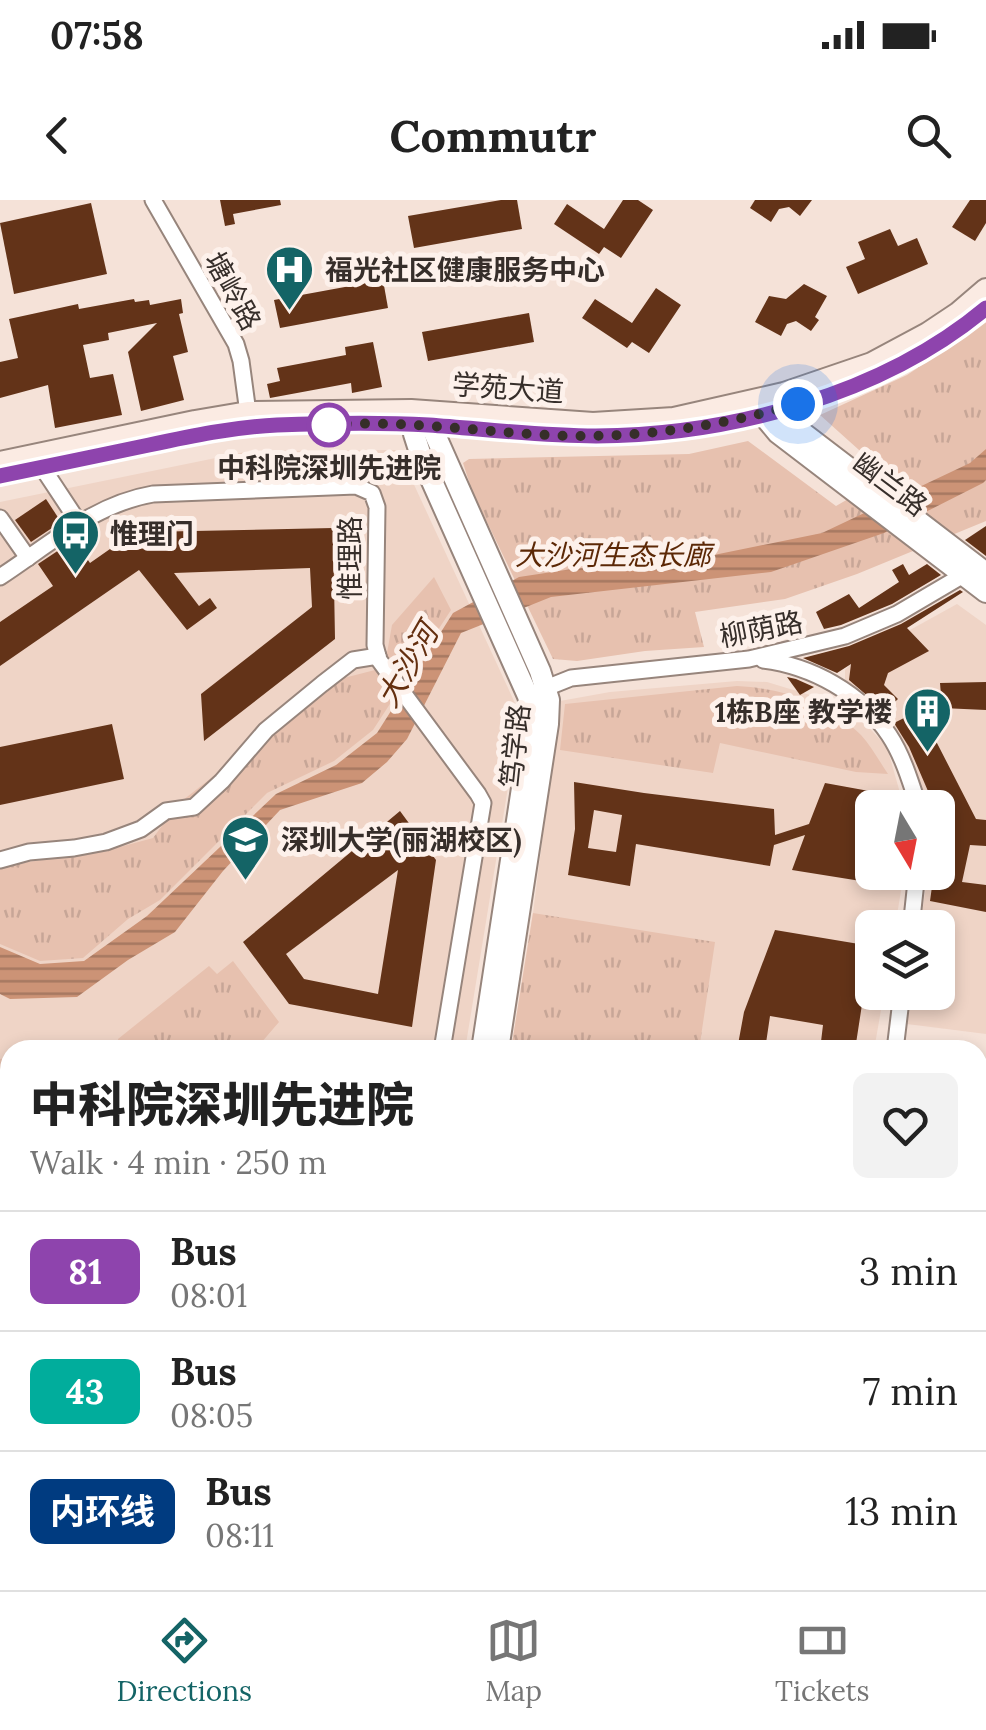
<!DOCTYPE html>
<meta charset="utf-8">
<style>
body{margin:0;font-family:Lora,"Noto Sans SC",serif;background:#f2f2f2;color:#222;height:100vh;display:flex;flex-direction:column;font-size:38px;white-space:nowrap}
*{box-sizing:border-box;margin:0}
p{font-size:32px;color:#767676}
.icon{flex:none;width:55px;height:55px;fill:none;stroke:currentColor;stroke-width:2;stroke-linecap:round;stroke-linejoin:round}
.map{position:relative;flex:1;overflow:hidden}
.details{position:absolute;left:0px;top:840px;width:988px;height:550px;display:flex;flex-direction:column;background:#fff;border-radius:30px 30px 0 0;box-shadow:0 5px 15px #0003}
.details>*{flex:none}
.badge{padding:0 20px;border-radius:15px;font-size:35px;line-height:65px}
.needle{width:65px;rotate:170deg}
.buttons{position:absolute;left:855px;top:590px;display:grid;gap:20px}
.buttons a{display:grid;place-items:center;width:100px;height:100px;border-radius:15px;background:#fff;box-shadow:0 5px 15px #0003;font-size:50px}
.you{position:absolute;width:50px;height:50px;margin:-25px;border:8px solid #fff;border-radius:50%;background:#1a73e8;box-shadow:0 0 0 15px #1a73e833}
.map>.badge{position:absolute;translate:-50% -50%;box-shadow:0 0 0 5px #fff}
.round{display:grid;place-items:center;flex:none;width:105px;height:105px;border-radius:15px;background:#f2f2f2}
.summary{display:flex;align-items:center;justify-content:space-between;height:170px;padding:0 30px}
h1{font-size:48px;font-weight:800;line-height:75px}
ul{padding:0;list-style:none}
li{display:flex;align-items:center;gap:30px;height:120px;padding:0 30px;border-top:2px solid #e0e0e0}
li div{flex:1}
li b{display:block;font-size:38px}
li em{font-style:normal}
li .badge{min-width:110px;font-weight:700;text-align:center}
.status{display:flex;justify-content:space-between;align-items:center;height:70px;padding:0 50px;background:#fff;direction:ltr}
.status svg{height:28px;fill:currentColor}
header{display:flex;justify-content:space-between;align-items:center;height:130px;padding:0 30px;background:#fff;font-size:45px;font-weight:800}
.tab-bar{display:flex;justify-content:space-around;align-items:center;height:140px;border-top:2px solid #e0e0e0;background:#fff;font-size:28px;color:#767676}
.tab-bar a{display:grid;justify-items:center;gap:5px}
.tab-bar .selected{color:#146466}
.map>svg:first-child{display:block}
.built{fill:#efd4c6}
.grass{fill:url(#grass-tufts)}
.forest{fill:url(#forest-firs)}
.water{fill:url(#water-rules)}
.building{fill:#633318;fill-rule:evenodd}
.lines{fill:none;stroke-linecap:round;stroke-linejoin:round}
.minor-casing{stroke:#97857c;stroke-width:19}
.tertiary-casing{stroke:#97857c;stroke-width:24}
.secondary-casing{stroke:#97857c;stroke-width:26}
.minor{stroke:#fff;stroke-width:15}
.tertiary{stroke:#fff;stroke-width:20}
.secondary{stroke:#fbebe3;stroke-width:22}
.line-casing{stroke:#fff;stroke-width:22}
.line{stroke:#8e44ad;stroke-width:15}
.walk{stroke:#362e2a;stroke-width:10;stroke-dasharray:0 18}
.stop-dot{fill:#fff;stroke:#8e44ad;stroke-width:5}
.labels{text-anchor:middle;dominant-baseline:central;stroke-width:10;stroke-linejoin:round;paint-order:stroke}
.poi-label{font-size:28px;font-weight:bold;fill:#362e2a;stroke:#fdf1eb;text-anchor:start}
.street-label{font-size:28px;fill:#362e2a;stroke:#fdf1eb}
.stop-label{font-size:28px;font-weight:bold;fill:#362e2a;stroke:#fdf1eb}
.park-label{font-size:28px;font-style:italic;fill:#5c2806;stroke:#fdf1eb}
.water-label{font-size:30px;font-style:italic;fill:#642f0f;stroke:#fdf1eb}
</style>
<div class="status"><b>07:58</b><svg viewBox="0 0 49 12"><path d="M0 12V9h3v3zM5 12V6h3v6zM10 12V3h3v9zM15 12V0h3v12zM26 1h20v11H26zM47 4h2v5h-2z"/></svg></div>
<header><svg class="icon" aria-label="back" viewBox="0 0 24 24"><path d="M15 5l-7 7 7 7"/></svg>Commutr<svg class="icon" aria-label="search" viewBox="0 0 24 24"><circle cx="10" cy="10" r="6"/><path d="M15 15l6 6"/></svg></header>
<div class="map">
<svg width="986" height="1390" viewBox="0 0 986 1390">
<defs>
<pattern id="grass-tufts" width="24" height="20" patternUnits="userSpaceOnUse" patternTransform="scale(2.5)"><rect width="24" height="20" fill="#e7c1af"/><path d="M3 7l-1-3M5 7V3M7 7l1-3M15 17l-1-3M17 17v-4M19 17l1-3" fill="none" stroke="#c7a697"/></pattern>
<pattern id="forest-firs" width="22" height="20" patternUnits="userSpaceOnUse" patternTransform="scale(2.5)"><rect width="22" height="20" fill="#e7c1af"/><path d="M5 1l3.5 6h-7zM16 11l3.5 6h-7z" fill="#c7a697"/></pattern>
<pattern id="water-rules" width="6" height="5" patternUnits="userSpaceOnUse" patternTransform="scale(2.5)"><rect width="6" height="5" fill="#cc9376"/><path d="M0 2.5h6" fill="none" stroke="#a67861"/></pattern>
</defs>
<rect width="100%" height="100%" fill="#f5e2d8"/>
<g class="built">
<path d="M398,250L520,514L465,850H10V1380H978V1121L986,1123V1390H0V302L250,251Z"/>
<path d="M957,404L986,425V834L907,824L911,793L938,792V728L920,727L928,673L938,672V608L926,607L919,579L908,553L886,518L845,483V470L854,461Z"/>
<path d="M737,481L767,482L833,502L860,518L887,547L904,607L872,608V672L904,673L895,727L872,728V792L884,793L874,850H511L533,713L560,501L610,492Z"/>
<path d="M978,923L986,925V1082L978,1080Z"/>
</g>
<g class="grass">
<path d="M986,113V321L857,374L785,399L695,412L704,447L645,451L577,461L553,459L472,291L463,263L469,259L689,254L748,241L836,306L888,276L820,215L907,175L952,145Z"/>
<path d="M434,377L451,410L373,530L334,561L267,593L160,700L128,719L83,758L40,761L0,744V666L105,651L153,638L178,604L336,480L375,470L387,453L392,425Z"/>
<path d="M737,486C780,488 829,503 861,535C871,546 880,562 888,574L856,572L720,543L713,573L560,550L565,504Z"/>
<path d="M533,713L715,742L699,850H511Z"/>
<path d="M233,761L279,822L255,850H119L118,839L209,766L217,774Z"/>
<path d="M10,857V907L0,908V859Z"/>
<path d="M986,1362V1390H936L938,1380H978V1363Z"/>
</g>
<path class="forest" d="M0,1223H10V1380H753L755,1390H0Z"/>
<path class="water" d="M986,249V280L983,283L884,333L771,372L551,397L461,433L407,539L387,562L362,583L280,610L223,671L175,732L128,760L77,797L10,799L0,794V747L40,764L84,761L147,716L276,594L336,565L377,533L453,413L519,377L572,369L699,358L822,333L970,263Z"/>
<g class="building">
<path d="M220,0H280L281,5L233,14L235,24L225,26Z"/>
<path d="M501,0H517L522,29L414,48L408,16Z"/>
<path d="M623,0H638L653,10L621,58L604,47L599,54L554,24L567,4L604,29Z"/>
<path d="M755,0H812L800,16L789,7L779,9L771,22L750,8Z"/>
<path d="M970,0H986V23L975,41L952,27Z"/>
<path d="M91,3L107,74L14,94L0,23Z"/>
<path d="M890,29L898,46L917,38L928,64L858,94L846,67L865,59L858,42Z"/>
<path d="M383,80L388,108L280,128L274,100Z"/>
<path d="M804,84L827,96L815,117L819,120L811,131L796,121L787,124L781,136L755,122L769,96L786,99Z"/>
<path d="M656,88L681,105L649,153L632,142L627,148L582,118L595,99L632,123Z"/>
<path d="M134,99L135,102L149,100L150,105L181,99L183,113L179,114L188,152L173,156L184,200L141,211L128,152L157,123L108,133L109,140L83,145L90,178L113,174L122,215L55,228L48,185L0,198V162L18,158L9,119L78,104L79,109Z"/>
<path d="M529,113L534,142L428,161L422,132Z"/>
<path d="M373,142L382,187L352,193L351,183L270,198L267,184L280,181L277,168L346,155L345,147Z"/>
<path d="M46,299L61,322L31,342L15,320Z"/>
<path d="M986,326V356L965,340Z"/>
<path d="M333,328L335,439L204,541L201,494L312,407L310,368L174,373L199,406L210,398L217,408L187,430L139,370L0,466V422L53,386L38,364L74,340L90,363L120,342L124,347L145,332Z"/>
<path d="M903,364L909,375L927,364L941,375L892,404L841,425L824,429L816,412L849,394L859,408L899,382L892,370Z"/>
<path d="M960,390L963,392L907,428L929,451L888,473L884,485L898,499L885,511L849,480L851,464L837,473L803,458L849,446L901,424Z"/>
<path d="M787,477L796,479L814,487L800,495Z"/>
<path d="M986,482V510L942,508L940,483Z"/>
<path d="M920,510L976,619L986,620V646L970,645L962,682L986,685V712L930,701L934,672H938V659L942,638L938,637V605H934L909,547L894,523Z"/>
<path d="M112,524L124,579L0,605V547Z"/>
<path d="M574,582L644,593L774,609L775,635L809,624L825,583L880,593L878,608H872V645L867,682L792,670L805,635L774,645L770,666L636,644L630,686L568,675L575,629ZM594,610L622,615L616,652L588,648Z"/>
<path d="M400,611L436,660L412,827L289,804L243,742ZM398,670L378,794L304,779L286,754Z"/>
<path d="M775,730L871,746L855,850H820L823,825L770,816L765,850H737L744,812Z"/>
<path d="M754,1380H811L812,1390H755Z"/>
</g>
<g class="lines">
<defs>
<g id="minor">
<path d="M153,0L236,144L241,161L248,213"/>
<path d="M42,267L79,323"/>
<path d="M0,318L28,358"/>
<path d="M0,377C49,345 94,304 153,294L356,286L372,293L377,307L375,445L379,460L478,594L483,603L442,850"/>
<path d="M763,460C812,466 861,493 889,535C903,556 911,583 919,608"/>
<path d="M536,492L571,478L749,459L845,436L897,414L970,371"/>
<path d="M0,660L29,652L74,648L106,642L141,629L166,611L194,607L222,581L266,530L322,484L353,460L378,456"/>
<path d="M911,728L917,672"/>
<path d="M895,850L902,792"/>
<path d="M978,903L986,905"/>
<path d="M0,1127L10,1126"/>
<path d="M978,1175L986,1176"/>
</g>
<g id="tertiary">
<path d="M760,200L768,221L778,233L986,392"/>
<path d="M765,204L986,373"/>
<path d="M411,211L414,234L422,259L528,496L533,516L482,850"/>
<path d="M425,212L540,471L549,500L548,524L498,850"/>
<path d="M978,1086L986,1088"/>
<path d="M978,1105L986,1106"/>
</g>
<path id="secondary" d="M0,263L195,222L248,213L411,211L593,224L674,219L784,194L872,164L928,134L958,114L986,90"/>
</defs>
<use href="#minor" class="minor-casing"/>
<use href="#tertiary" class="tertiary-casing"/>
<use href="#secondary" class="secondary-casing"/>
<use href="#minor" class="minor"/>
<use href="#tertiary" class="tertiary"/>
<use href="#secondary" class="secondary"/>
</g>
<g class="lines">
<defs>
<path id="line" d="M0,276C50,266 99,255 149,245C191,236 233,227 277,225C327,223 379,222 429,225C484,229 540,236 596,236C730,235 882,195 986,108"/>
</defs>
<use href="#line" class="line-casing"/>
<use href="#line" class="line"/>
<path class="walk" d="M329,225C410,219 491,234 572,236C649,237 724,225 798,204"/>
</g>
<defs>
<symbol id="hospital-pin" viewBox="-11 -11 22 30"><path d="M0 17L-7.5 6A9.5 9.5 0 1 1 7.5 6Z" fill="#146466" stroke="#fdf1eb"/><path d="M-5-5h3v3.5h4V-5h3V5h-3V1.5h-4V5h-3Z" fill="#fff"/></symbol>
<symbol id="bus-pin" viewBox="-11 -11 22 30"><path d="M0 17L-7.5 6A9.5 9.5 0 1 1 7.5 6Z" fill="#146466" stroke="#fdf1eb"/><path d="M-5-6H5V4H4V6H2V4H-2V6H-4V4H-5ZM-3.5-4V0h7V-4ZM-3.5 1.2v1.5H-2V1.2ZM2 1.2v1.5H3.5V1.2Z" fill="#fff"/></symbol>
<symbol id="building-pin" viewBox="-11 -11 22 30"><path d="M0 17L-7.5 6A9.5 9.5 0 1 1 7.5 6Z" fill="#146466" stroke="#fdf1eb"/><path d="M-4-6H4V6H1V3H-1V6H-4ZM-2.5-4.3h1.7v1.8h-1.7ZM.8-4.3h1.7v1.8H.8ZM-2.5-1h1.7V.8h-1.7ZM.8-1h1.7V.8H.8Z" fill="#fff"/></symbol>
<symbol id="university-pin" viewBox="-11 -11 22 30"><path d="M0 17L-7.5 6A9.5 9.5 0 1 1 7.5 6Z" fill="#146466" stroke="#fdf1eb"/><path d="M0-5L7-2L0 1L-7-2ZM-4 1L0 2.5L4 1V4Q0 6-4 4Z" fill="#fff"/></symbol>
</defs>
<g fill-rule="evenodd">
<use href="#hospital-pin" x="262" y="42" width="55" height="75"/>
<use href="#bus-pin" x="48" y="306" width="55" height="75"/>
<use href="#building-pin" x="900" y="484" width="55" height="75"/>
<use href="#university-pin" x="218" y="612" width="55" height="75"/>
</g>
<circle class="stop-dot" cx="329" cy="225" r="20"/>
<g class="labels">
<g class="poi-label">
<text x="325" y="70">福光社区健康服务中心</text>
<text x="110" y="334">惟理门</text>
<text x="892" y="512" text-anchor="end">1栋B座 教学楼</text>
<text x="281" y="640">深圳大学(丽湖校区)</text>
</g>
<g class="street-label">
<text transform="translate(233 91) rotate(61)">塘岭路</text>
<text transform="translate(508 188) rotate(4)">学苑大道</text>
<text transform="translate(890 284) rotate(37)">幽兰路</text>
<text transform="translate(350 358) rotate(-90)">惟理路</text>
<text transform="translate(761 429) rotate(-11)">柳荫路</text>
<text transform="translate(515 546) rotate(-84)">笃学路</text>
</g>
<g class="stop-label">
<text x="329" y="268">中科院深圳先进院</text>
</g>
<g class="park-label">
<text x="613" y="355">大沙河生态长廊</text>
</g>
<g class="water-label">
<text transform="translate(407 465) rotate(-60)">大沙河</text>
</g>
</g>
</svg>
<div class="buttons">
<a><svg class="needle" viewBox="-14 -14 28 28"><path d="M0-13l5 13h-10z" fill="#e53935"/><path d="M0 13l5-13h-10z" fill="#767676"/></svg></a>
<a><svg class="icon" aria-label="layers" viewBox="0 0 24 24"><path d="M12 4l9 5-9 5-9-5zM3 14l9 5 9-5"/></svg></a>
</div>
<div class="you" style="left:798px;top:204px"></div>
<section class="details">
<div class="summary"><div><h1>中科院深圳先进院</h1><p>Walk · 4 min · 250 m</p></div><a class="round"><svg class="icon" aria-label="heart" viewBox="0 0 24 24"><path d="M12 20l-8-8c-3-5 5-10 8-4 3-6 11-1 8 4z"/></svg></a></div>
<ul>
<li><span class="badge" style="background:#8e44ad;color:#fff">81</span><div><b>Bus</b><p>08:01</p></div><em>3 min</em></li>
<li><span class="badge" style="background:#01ad9c;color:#fff">43</span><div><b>Bus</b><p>08:05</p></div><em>7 min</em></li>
<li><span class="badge" style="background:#003b80;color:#fff">内环线</span><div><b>Bus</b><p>08:11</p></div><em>13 min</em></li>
</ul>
</section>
</div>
<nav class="tab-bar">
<a class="selected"><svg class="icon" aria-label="directions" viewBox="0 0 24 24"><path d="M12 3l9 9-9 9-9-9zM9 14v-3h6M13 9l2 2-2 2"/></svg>Directions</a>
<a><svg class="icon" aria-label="map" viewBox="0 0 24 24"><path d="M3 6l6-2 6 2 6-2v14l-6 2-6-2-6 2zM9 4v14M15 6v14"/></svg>Map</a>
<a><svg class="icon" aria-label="tickets" viewBox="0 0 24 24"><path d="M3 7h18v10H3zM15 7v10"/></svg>Tickets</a>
</nav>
